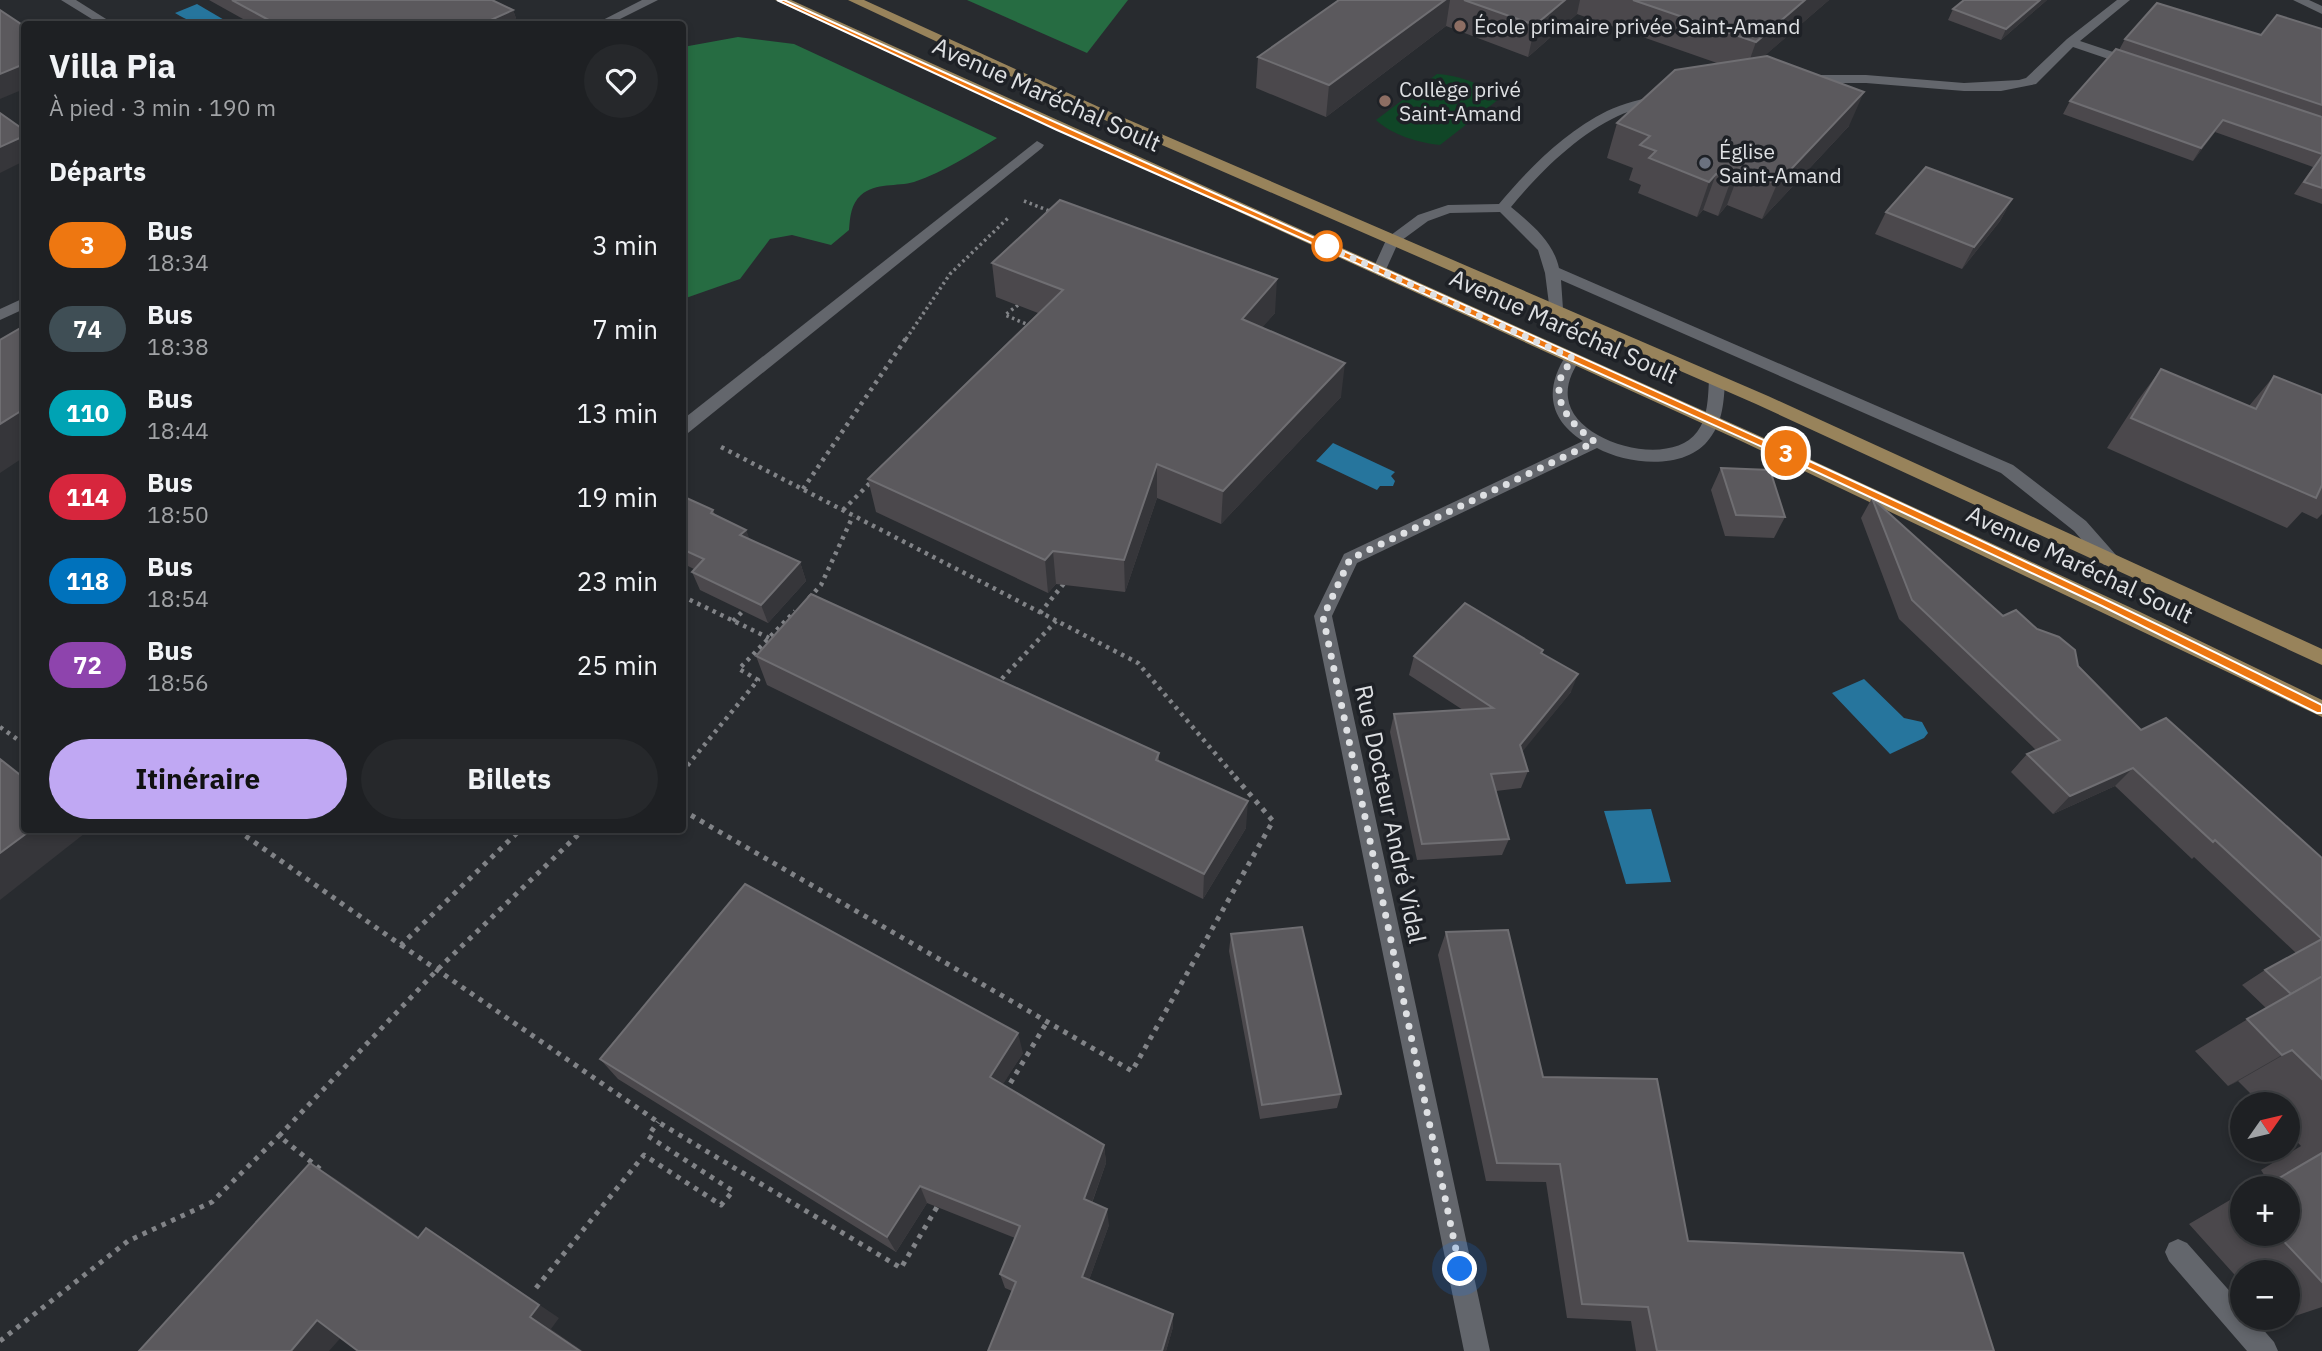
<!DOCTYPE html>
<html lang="fr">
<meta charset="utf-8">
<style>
body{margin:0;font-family:"IBM Plex Sans",sans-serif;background:#26282b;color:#f1f3f6;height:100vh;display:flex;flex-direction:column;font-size:26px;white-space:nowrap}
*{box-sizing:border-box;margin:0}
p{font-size:23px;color:#a1a3a6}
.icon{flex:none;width:38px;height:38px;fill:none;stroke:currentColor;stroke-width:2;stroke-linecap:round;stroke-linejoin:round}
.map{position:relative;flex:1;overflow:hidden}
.drawer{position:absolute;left:21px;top:21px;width:665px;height:812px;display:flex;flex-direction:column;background:#1e2023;border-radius:7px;box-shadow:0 4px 10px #0003,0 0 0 2px #3c3e41}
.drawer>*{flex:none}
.badge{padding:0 14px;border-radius:23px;font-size:24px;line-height:46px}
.needle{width:46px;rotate:56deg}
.fabs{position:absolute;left:2230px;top:1092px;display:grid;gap:14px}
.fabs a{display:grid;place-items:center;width:70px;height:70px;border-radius:50%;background:#1e2023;box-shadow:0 4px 10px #0003,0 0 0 2px #3c3e41;font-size:35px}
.you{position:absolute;width:35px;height:35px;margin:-18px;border:5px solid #fff;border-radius:50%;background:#1a73e8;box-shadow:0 0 0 10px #1a73e833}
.map>.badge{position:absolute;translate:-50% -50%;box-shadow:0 0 0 4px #fff}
h2{padding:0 28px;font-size:26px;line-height:63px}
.round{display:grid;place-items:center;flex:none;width:74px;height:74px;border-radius:37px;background:#26282b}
.head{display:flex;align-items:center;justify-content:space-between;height:119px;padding:0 28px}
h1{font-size:33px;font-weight:800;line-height:52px}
.cta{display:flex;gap:14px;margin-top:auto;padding:14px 28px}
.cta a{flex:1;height:80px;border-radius:42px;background:#c0a8f3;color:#111;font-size:28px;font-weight:800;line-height:80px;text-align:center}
.cta a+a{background:#26282b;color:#f1f3f6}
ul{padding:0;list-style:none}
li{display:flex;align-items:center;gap:21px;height:84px;padding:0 28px}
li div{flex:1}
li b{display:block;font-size:26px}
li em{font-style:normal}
li .badge{min-width:77px;font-weight:700;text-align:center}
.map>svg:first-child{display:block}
.green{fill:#104627}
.forest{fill:#266c42}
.water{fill:#26759d}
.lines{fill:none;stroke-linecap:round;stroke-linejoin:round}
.path-far2{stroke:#818387;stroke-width:3.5;stroke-dasharray:2.5 3.5;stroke-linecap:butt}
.path-far1{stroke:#818387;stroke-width:4.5;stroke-dasharray:3.5 5;stroke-linecap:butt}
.path{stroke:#818387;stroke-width:5;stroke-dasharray:4.5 6;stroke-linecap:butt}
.service{fill:#63666c;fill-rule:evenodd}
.minor{fill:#63666c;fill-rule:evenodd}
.primary{fill:#98835b;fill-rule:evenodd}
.wall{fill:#4b484c}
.shaded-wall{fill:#36363a}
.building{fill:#5b595d;stroke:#6f6e72;stroke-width:2}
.line{fill:#e71;stroke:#fff;stroke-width:2}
.walk{stroke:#dee0e3;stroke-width:7;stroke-dasharray:0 12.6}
.education-dot{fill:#8d6e63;stroke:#1e2126;stroke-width:2.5}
.worship-dot{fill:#6b7280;stroke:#1e2126;stroke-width:2.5}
.stop-dot{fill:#fff;stroke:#e71;stroke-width:3.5}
.labels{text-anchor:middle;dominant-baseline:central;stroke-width:7;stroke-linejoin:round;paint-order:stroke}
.far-poi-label{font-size:21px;fill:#dee0e3;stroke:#1e2126;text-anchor:start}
.street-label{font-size:24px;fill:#dee0e3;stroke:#1e2126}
</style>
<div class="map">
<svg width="2322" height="1351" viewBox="0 0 2322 1351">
<rect width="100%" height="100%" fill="#282b2f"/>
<path class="green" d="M1437,74C1458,75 1484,84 1499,99L1440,145C1419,143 1392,135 1376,120Z"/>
<g class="forest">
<path d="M967,0H1128L1087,53Z"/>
<path d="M738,37L794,44L997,138C970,155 945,171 914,182C897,187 876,182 861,195C851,204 850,217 849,230L831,245L792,235L770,239L740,279L683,299V47Z"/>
</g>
<g class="water">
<path d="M197,4L226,21C207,29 192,23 175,13Z"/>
<path d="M1333,443L1395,472L1391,476L1395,481L1393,486H1380L1377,490L1316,461Z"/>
<path d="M1864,679L1904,718L1922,722L1928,733L1924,738L1890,754L1832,693Z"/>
<path d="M1651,809L1671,882L1626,884L1604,811Z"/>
</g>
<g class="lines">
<g class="path-far2">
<path d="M1024,201L1052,212"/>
<path d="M1018,305L1005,315L1031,326"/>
<path d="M906,339L950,274L1008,218"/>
</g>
<g class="path-far1">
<path d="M721,447L1138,663L1237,779"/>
<path d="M803,489L907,337"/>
<path d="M843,510L872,481"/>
<path d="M682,596L769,638"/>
<path d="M809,598L821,585L853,516"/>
<path d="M1040,613L1066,581"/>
<path d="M733,621L743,611"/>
<path d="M996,685L1056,621"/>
<path d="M0,727L24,744"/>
<path d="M682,772L758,680L739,669L795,611"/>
</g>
<g class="path">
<path d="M682,810L1132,1071L1273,821L1235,777"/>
<path d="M237,830L401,945L520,830"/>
<path d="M401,945L658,1122L901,1268L940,1202"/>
<path d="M1005,1092L1047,1022"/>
<path d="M320,1169L279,1136L438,969L583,830"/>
<path d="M536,1288L644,1155L721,1205L733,1191L648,1136L658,1122"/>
<path d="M0,1341L128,1241L212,1202L279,1136"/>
</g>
<g class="service">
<path d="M1037,141L1044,145L1042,148L688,433L682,435V420Z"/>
<path d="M2178,1239L2187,1243L2242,1305V1318H2253L2274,1342L2278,1351H2247L2169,1261L2165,1252L2169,1243Z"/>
</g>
<g class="minor">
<path d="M61,0H76L114,24H100Z"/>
<path d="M642,0H658L610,24H595Z"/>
<path d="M2117,0H2130L2080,41L2137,60V66H2129L2073,47L2036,84L2001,91H1964L1866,83H1805L1799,79L1805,75H1866L1964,83L2019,80L2026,78L2067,39Z"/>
<path d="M2293,0H2309L2322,6V14Z"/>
<path d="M1660,95L1665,96V102C1649,106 1633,109 1618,116C1577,135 1539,173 1511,207C1531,224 1553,241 1559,268L2013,465L2086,521L2116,555L2119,560L2116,565H2104L2074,531L2001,473L1561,280L1563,309L1560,312H1550L1545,273L1538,250L1500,212L1450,213L1428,221L1398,243L1384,274L1379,276L1372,271L1387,238L1418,215L1448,205L1499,204C1528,169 1566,131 1607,111C1624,103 1642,99 1660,95Z"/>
<path d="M24,298V309L0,320V309Z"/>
<path d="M1573,353L1581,358C1573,370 1566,383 1568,398C1573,443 1670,469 1697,432C1708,418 1708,397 1709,380L1717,375L1725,380C1724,401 1723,421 1710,438C1687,471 1628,465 1597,448L1357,563L1332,616L1490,1351H1464L1314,616L1344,554L1583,441C1547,418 1545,387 1567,354Z"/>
</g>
<g class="primary">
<path d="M775,0H791L1753,433L2138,611L2322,700V717L1741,441Z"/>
<path d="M848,0H864L1101,108L1768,396L2322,649V665L1756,404L1091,114Z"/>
</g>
</g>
<g class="wall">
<path d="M209,0H492L513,10L518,24H252Z"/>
<path d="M1339,0H1829L1764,56L1849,126L1762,219L1727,205L1718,216L1703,210L1697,217L1638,193L1641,185L1629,180L1633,168L1607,158L1617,123L1717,63L1577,14L1528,57L1446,26L1326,117L1256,88L1258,57Z"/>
<path d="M2047,0L2001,40L1948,20L1953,9Z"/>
<path d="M2322,29V204L2294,194L2313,167L2215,132L2193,161L2063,114L2070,101L2119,50L2125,39L2261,35Z"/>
<path d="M2012,199L2000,221L1962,269L1875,234L1886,212Z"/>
<path d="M992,263L1275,313L1262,327L1341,397L1221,524L1157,498L1125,592L1056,584L1048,593L876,512L868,479L1038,313L996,297Z"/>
<path d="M2161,369L2249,406L2274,376L2322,395V514L2317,519L2302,512L2287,528L2107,448L2138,400Z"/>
<path d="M1721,468L1785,517L1774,538L1725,536L1711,490Z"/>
<path d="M682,496L713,510L715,515L746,530L749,539L800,562L806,581L768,623L700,590L692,572L694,569L682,563Z"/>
<path d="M1872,498L2003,616L2078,666L2141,730L2322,858V1307L2277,1322L2273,1318H2287V1272H2242V1283L2189,1224L2242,1193V1234H2287V1188H2249L2266,1178L2261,1170L2301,1146L2287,1131V1104H2261L2238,1081L2228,1086L2195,1051L2266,1008L2242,985L2265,970L2296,953L2194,857L2192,859L2115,786L2053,814L2011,772L2027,754L2036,750L1899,619L1861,518Z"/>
<path d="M1543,650L1542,653L1571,692L1522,751L1528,771L1521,788L1496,791L1509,839L1502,855L1417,860L1390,732L1394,714L1463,710L1409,675L1414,656Z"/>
<path d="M756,656L1159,753V762L1246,828L1203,899L767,685Z"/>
<path d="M1446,932L1543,1077L1688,1241L1994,1351H1636L1631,1321L1567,1318L1546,1182L1486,1181L1438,955Z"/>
<path d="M1231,934L1341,1094L1337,1108L1260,1119L1229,951Z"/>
<path d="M1023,1053L1002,1085L1104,1145L1106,1163L1092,1203L1109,1225L1089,1280L1173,1327L1166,1351H988L1012,1291L1005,1288L1000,1274L1015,1238L927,1203L896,1252L618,1079L600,1059Z"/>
</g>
<g class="shaded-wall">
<path d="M1445,0H1450L1446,26L1326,117L1329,85Z"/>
<path d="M1565,0H1580L1577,14L1528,57L1535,25Z"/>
<path d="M1805,0H1829L1745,73L1756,42Z"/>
<path d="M2040,0H2047L2001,40L2006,29Z"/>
<path d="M513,10L518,24H482Z"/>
<path d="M24,64V89L0,99V74Z"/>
<path d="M1864,92L1849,126L1762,219L1777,184Z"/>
<path d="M2223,120L2215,132L2193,161L2201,148Z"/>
<path d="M24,136V161L0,173V147Z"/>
<path d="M1740,170L1727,205L1718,216L1731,180Z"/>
<path d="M1716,174L1703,210L1697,217L1709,182Z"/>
<path d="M2012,199L2000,221L1962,269L1974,247Z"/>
<path d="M1277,279L1275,313L1240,353L1242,319Z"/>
<path d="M1345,363L1341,397L1221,524L1223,491Z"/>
<path d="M24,409V457L0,473V424Z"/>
<path d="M1157,464V498L1125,592L1124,560Z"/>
<path d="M746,530L753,548L740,535Z"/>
<path d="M1053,551L1056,584L1048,593L1045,560Z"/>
<path d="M800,562L806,581L768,623L761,605Z"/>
<path d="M1578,674L1571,692L1514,762L1520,745Z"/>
<path d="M2133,768L2115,786L2053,814L2070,796Z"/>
<path d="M1248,801L1246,828L1203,899L1204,874Z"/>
<path d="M31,830H89L0,900V853Z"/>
<path d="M1018,1033L1023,1053L995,1097L990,1077Z"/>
<path d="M2292,1050L2238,1081L2228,1086L2282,1055Z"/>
<path d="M1104,1145L1106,1163L1087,1216L1084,1199Z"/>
<path d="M310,1163L336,1179L441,1252L418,1238Z"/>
<path d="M920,1186L927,1203L896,1252L887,1237Z"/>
<path d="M1107,1209L1109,1225L1085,1291L1082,1277Z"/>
<path d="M426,1228L559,1318L551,1329L583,1351H580L530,1317Z"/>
<path d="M1173,1314V1327L1166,1351H1162Z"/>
<path d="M317,1320L345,1333L329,1351H291Z"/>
</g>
<g class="building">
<path d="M232,0H492L513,10L482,24H276Z"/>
<path d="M1339,0H1445L1329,85L1258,57Z"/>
<path d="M1464,0H1565L1535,25Z"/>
<path d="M1633,0H1805L1756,42Z"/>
<path d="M1964,0H2040L2006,29L1953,9Z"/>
<path d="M2157,3L2261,35L2277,15L2322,29V105L2125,39Z"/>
<path d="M0,10L24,26V64L0,74Z"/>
<path d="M2116,49L2322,117V154L2223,120L2201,148L2070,101Z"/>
<path d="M1767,56L1864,92L1777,184L1740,170L1731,180L1716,174L1709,182L1649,158L1656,151L1640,145L1650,136L1617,123L1675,70Z"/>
<path d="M0,113L24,130V136L0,147Z"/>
<path d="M2322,156V188L2304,182Z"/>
<path d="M1926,167L2012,199L1974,247L1886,212Z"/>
<path d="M1060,200L1277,279L1242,319L1345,363L1223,491L1157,464L1124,560L1053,551L1045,560L868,479L1063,290L992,263Z"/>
<path d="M24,326V409L0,424V340Z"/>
<path d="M2161,369L2256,409L2274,376L2322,395V485L2316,498L2131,418Z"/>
<path d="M1721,468L1770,470L1785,517L1736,515Z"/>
<path d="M682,496L713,510L711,513L746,530L740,535L800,562L761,605L692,572L704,559L682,549Z"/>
<path d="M1872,498L2003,616L2016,610L2037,629L2059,637L2075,650L2078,666L2141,730L2166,718L2322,858V978L2321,977L2291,994L2265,970L2322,939L2215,840L2213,842L2133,768L2070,796L2027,754L2060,740L1912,600Z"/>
<path d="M811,594L1159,753L1156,760L1248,801L1204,874L756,656Z"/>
<path d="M1465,603L1543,650L1541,653L1578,674L1520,745L1528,771L1491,774L1509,839L1422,844L1394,714L1493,708L1414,656Z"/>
<path d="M0,759L24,778V830H31L0,853Z"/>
<path d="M745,884L1018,1033L990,1077L1104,1145L1084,1199L1107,1209L1082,1277L1173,1314L1162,1351H988L1016,1282L1000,1274L1020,1226L920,1186L887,1237L600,1059Z"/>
<path d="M1302,927L1341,1094L1262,1105L1231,934Z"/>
<path d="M1508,930L1543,1077L1657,1079L1688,1241L1963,1253L1994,1351H1657L1648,1307L1582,1304L1560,1164L1497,1163L1446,932Z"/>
<path d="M2321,977L2322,978V1079L2292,1050L2282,1055L2247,1019Z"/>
<path d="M2322,1153V1282L2277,1234H2287V1188H2262Z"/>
<path d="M310,1163L418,1238L426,1228L539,1305L530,1317L580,1351H358L317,1320L291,1351H139Z"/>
</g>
<path class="line" d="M777,0H784C1298,234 1819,455 2322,705V713H2317L2102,606L1791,460L1261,220L1057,130Z"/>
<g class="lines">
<path class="walk" d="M1327,246L1317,242L1573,358C1570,364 1563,371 1561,377C1552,406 1575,427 1595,442L1350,559L1323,617L1460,1269"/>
</g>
<g class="education-dot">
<circle cx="1460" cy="26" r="7"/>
<circle cx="1385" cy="101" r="7"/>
</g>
<circle class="worship-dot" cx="1705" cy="163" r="7"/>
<circle class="stop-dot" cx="1327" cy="246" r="14"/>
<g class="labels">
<g class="far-poi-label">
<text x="1474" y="26">École primaire privée Saint-Amand</text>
<text x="1399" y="89">Collège privé<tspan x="1399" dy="24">Saint-Amand</tspan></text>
<text x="1719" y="151">Église<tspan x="1719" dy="24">Saint-Amand</tspan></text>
</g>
<g class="street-label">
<text transform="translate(1047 94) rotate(24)">Avenue Maréchal Soult</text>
<text transform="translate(1564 326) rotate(24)">Avenue Maréchal Soult</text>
<text transform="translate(2080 564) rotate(25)">Avenue Maréchal Soult</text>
<text transform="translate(1391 814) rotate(78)">Rue Docteur André Vidal</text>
</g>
</g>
</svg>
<div class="fabs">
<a><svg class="needle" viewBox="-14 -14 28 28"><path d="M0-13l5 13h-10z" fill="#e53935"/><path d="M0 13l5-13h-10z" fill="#a1a3a6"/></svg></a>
<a>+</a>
<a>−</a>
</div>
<div class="you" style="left:1460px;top:1269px"></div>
<b class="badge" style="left:1786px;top:453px;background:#e71;color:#fff">3</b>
<section class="drawer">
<div class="head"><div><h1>Villa Pia</h1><p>À pied · 3 min · 190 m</p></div><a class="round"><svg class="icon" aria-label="heart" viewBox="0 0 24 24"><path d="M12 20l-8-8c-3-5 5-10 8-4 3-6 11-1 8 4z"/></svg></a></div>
<h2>Départs</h2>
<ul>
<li><span class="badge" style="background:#e71;color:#fff">3</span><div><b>Bus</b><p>18:34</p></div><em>3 min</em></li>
<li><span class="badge" style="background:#3f4e55;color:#fff">74</span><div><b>Bus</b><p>18:38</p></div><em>7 min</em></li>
<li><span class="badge" style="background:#00a3b4;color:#fff">110</span><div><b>Bus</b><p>18:44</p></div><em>13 min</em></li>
<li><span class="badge" style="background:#d7263d;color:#fff">114</span><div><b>Bus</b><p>18:50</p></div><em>19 min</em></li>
<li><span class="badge" style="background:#0072bc;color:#fff">118</span><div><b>Bus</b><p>18:54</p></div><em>23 min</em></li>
<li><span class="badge" style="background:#8e44ad;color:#fff">72</span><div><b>Bus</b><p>18:56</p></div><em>25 min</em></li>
</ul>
<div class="cta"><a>Itinéraire</a><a>Billets</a></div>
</section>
</div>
